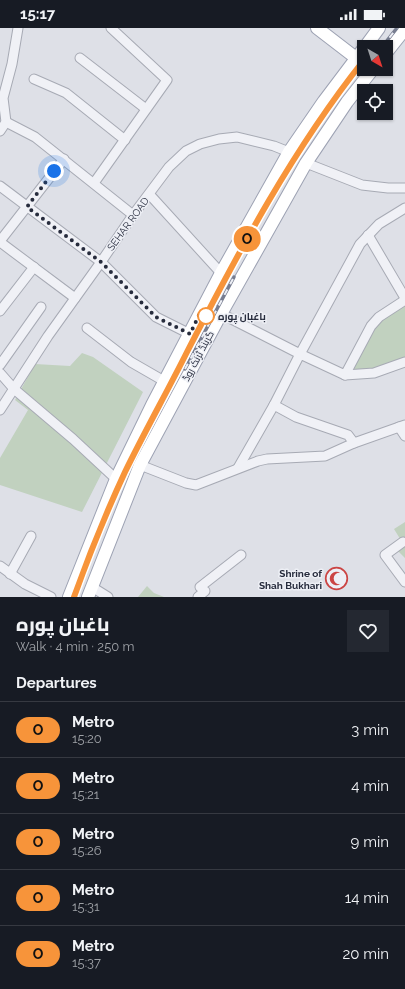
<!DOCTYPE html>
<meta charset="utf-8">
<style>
body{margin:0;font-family:Raleway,Cairo,sans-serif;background:#242831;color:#f1f3f6;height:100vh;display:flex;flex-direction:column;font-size:15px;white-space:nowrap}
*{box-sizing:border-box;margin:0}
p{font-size:13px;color:#9ea1a6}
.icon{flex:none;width:22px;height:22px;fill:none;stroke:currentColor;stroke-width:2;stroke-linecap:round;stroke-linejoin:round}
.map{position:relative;height:569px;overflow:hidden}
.details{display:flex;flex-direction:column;background:#171b24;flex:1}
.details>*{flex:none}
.badge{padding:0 8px;border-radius:13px;font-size:14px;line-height:26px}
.needle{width:26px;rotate:141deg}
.buttons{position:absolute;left:357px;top:12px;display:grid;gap:8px}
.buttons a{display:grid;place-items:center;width:36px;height:36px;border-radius:0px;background:#171b24;box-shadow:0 1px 3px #0004;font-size:20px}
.you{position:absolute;width:20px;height:20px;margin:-10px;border:3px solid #fff;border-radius:50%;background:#1a73e8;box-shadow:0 0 0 6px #1a73e833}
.map>.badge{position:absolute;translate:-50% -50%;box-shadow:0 0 0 2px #fff}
h2{padding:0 16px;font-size:15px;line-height:36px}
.round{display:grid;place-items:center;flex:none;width:42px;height:42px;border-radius:0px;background:#242831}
.headline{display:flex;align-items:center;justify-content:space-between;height:68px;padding:0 16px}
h1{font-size:19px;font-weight:800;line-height:30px}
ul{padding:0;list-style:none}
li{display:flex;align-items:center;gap:12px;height:56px;padding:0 16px;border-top:1px solid #363941}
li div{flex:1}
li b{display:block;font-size:15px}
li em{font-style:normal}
li .badge{min-width:44px;font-weight:700;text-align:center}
.status{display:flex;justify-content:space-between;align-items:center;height:28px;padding:0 20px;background:#171b24;direction:ltr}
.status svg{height:11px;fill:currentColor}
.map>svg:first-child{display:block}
.green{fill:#c1d1bf}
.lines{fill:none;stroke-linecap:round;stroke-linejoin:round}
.minor-casing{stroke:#a7aab4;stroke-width:11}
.major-casing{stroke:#9da2b3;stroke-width:14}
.minor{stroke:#f0f1f6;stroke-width:9}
.major{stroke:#fff;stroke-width:12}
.rail-casing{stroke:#777d90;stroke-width:3.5}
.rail{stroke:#edeff5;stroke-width:2;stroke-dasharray:6;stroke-linecap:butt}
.line-casing{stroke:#fff;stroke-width:9}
.line{stroke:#f7943a;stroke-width:6}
.walk{stroke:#272c3d;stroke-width:4;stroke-dasharray:0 7.2}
.stop-dot{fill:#fff;stroke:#f7943a;stroke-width:2}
.labels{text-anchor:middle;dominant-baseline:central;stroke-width:3;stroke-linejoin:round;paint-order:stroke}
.street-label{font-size:10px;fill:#272c3d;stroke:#edeff5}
.stop-label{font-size:10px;font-weight:bold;fill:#272c3d;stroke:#edeff5;text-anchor:start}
.poi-label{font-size:10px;font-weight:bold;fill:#272c3d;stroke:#edeff5;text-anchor:end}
</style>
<div class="status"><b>15:17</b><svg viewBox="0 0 49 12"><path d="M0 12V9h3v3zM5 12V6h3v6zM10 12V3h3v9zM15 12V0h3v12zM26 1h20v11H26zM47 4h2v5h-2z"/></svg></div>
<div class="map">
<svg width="405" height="569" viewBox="0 0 405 569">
<rect width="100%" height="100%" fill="#dee0e7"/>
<g class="green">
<path d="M405,272V334L345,347L371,298Z"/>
<path d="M82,325L93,329L143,364L82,484L0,457V430L28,382L15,372L35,336L70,338Z"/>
<path d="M405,494V530L395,520L402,514L394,501Z"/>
<path d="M147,558L154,565L164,569H138Z"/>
</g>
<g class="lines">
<defs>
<g id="minor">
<path d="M80,30L146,81"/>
<path d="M34,51L66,65L125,112"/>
<path d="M6,94L35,109L133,187"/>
<path d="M0,103L6,94L3,70L12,36L18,0"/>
<path d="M306,135L362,157L388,160H405"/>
<path d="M94,155L167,52L111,0"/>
<path d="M0,158L101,234L156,289L190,306"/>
<path d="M150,167L221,245"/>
<path d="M368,207L405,270"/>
<path d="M0,213L64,131"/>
<path d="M0,214L75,270"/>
<path d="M204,277L300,326L360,216L379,196L405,180"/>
<path d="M0,283L34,239"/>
<path d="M87,300L131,334L164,353"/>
<path d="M0,337L41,279"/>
<path d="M0,345L14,361L73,411L116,451"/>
<path d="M345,347L374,345L405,334"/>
<path d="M274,377L296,389L348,407L354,415"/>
<path d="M0,382L48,308L101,234L133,187L169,139L186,123L200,116L219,111L237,109L274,118L289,124"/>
<path d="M399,399L405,408"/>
<path d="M140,437L186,455L196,457L258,433L267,431L325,428L354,415L405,397"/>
<path d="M238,440L274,377L300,326L345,347L371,298L379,289L405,272"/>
<path d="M403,514L385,527L405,554"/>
<path d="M0,538L25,556L51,569"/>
<path d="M10,546L31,508"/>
<path d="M92,559L108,569"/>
<path d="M198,569L205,563L200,559L241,527"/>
</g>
<g id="major">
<path d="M317,0L356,30"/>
<path d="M365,19L379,0"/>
<path d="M386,25L405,1"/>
<path d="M69,569L116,451L152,377L221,245L289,124L324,73L364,20"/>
<path d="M88,569L140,437L221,286L306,135L347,74L373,41"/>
</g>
</defs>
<use href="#minor" class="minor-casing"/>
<use href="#major" class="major-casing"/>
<use href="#minor" class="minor"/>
<use href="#major" class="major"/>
<defs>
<g id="rail">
<path d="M382,19L397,0"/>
<path d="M185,341L234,249"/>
<path d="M74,569C89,527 106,485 125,444C146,399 170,356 193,313C243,215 295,118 364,32"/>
</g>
</defs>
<use href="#rail" class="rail-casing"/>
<use href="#rail" class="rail"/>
</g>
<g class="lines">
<defs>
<path id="line" d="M74,569C89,527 106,485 125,444C145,403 167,364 187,324C239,223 293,121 364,32"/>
</defs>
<use href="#line" class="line-casing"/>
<use href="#line" class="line"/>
<path class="walk" d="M54,143L27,179L101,234L156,289L190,306L199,287L206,288"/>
</g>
<defs>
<symbol id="mosque-ring" viewBox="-11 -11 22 22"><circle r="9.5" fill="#edeff5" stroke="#cb4544" stroke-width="1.5"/><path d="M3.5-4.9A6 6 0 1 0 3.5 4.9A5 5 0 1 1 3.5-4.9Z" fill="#cb4544"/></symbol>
</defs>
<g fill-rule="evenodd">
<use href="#mosque-ring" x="324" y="538" width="25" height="25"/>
</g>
<circle class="stop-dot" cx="206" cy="288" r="8"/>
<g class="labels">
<g class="street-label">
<text transform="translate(128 196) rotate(-54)">SEHAR ROAD</text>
<text transform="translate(198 328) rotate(-62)">گرینڈ ٹرنک روڈ</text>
</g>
<g class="stop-label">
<text x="218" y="288">باغبان پورہ</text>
</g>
<g class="poi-label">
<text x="322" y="545">Shrine of<tspan x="322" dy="12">Shah Bukhari</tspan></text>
</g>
</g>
</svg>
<div class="buttons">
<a><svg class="needle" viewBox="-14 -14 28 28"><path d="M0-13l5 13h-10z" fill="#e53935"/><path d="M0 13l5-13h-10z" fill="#9ea1a6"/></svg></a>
<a><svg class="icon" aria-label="locate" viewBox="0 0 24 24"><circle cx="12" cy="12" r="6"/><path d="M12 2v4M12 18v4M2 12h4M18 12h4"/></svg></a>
</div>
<div class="you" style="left:54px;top:143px"></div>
<b class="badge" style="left:247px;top:211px;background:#f7943a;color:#111">O</b>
</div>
<section class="details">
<div class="headline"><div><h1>باغبان پورہ</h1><p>Walk · 4 min · 250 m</p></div><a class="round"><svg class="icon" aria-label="heart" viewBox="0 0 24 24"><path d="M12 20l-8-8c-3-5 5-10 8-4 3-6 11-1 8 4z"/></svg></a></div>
<h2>Departures</h2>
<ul>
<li><span class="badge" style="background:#f7943a;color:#111">O</span><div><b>Metro</b><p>15:20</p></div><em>3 min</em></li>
<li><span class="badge" style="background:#f7943a;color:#111">O</span><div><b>Metro</b><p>15:21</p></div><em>4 min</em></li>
<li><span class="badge" style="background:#f7943a;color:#111">O</span><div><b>Metro</b><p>15:26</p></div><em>9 min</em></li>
<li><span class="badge" style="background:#f7943a;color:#111">O</span><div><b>Metro</b><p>15:31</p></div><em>14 min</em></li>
<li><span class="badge" style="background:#f7943a;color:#111">O</span><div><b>Metro</b><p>15:37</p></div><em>20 min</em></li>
</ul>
</section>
